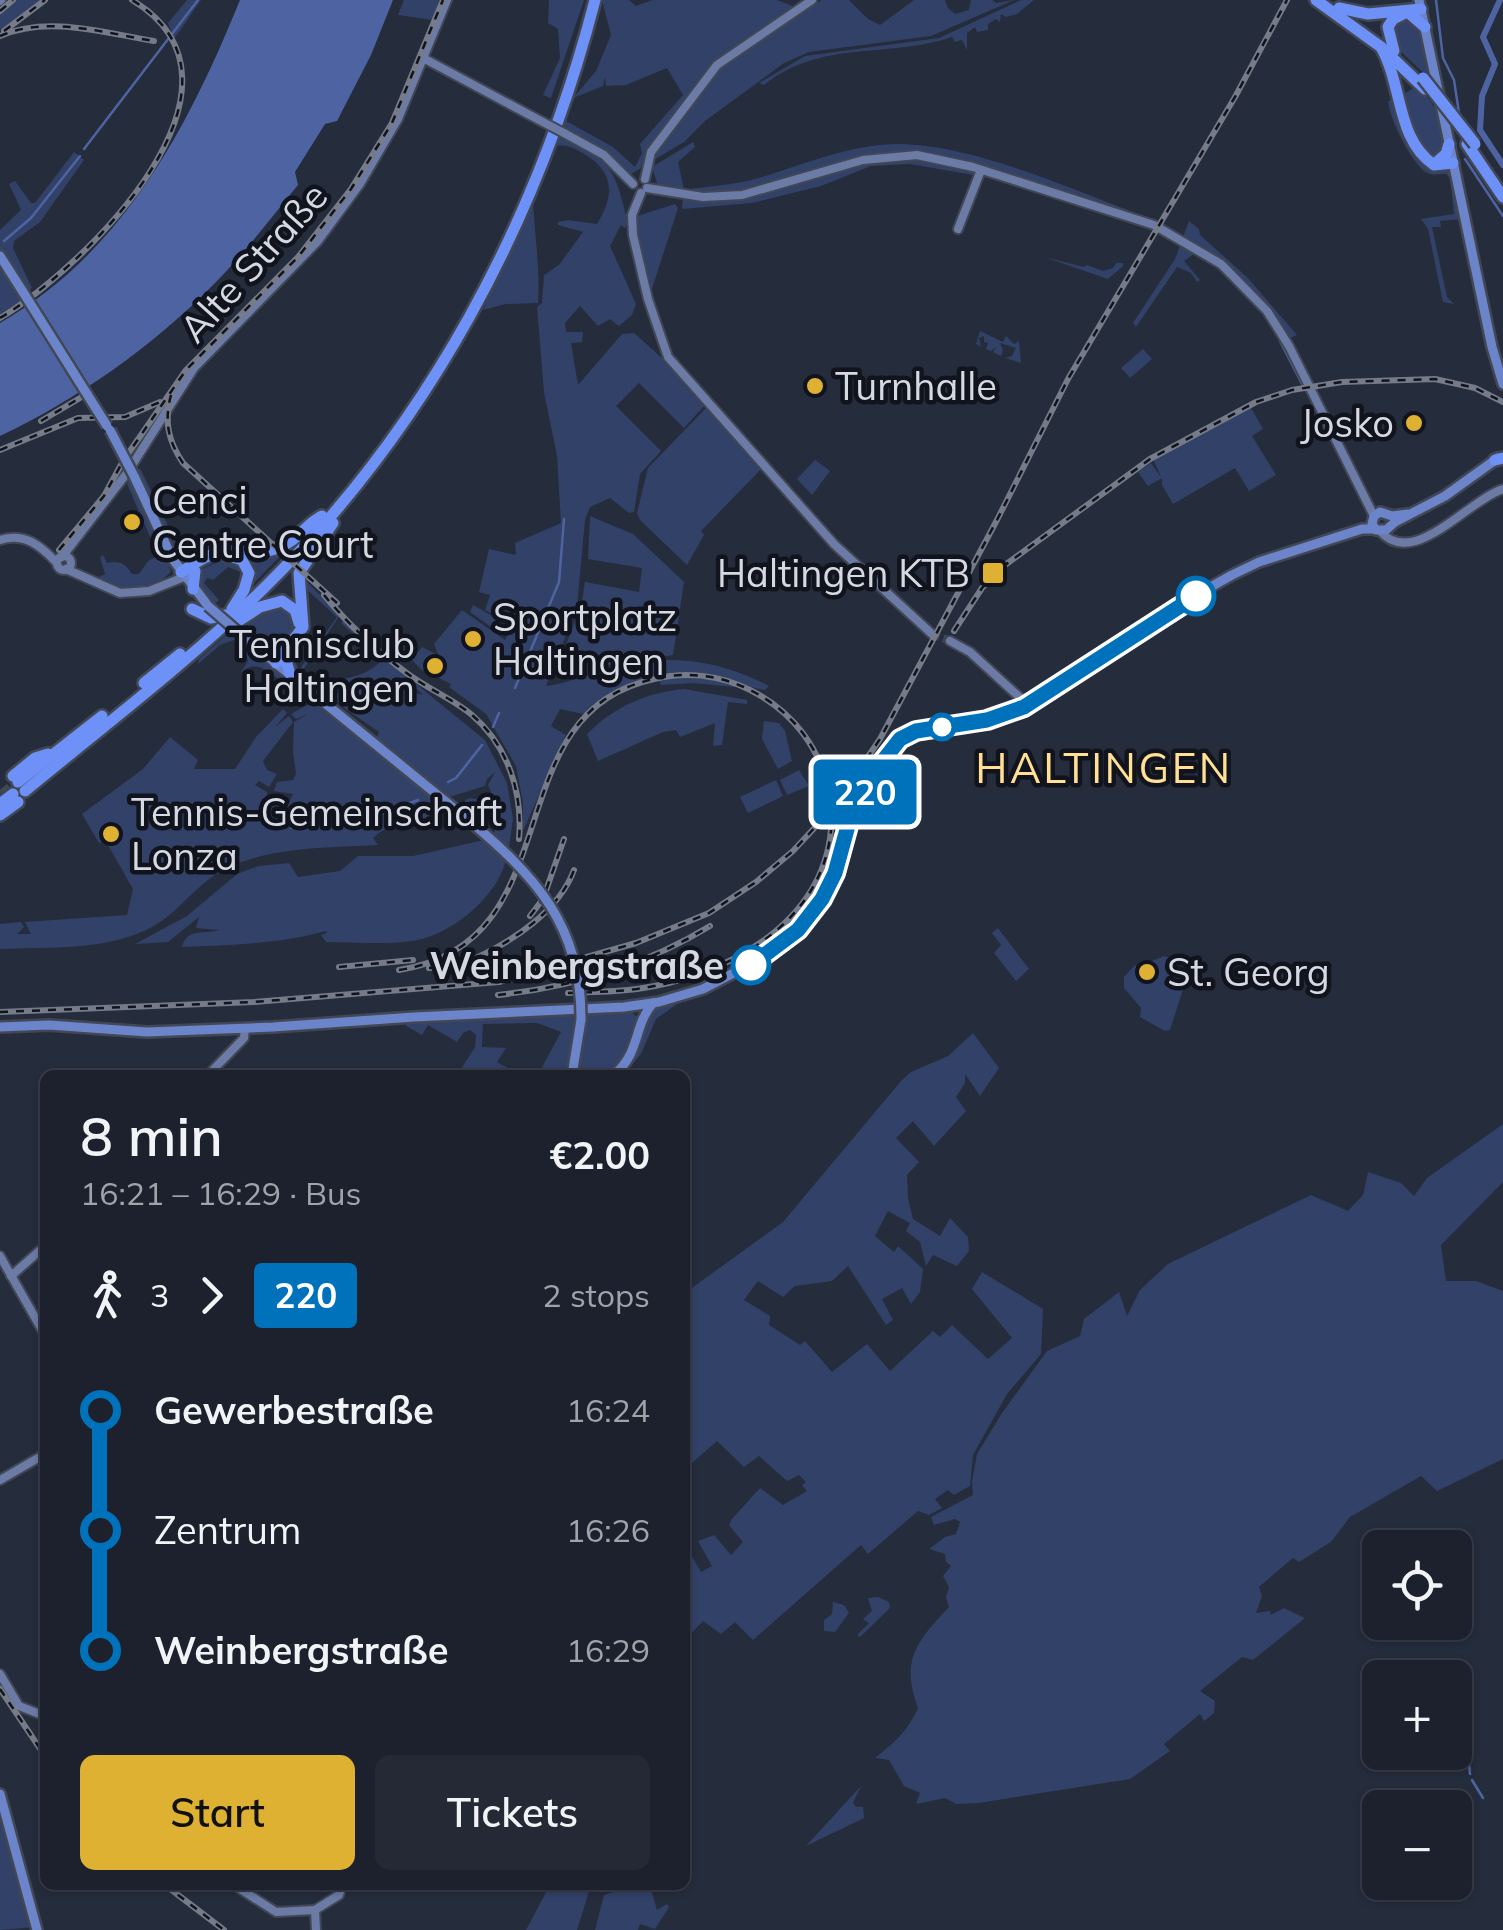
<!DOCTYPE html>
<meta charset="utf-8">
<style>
body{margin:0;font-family:Mulish,sans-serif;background:#252935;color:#f1f3f6;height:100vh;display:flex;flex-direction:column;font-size:38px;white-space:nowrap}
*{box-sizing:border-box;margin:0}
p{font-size:32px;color:#a0a3aa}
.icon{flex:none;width:55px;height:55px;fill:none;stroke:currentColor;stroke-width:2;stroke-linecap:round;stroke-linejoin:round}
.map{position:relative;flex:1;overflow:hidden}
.details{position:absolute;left:40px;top:1070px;width:650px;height:820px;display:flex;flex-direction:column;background:#1c212d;border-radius:15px;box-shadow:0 2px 8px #0004,0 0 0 2px #3a3e49}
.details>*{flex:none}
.badge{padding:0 20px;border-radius:8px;font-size:35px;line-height:65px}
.tools{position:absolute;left:1362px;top:1530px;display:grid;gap:20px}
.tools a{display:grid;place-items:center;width:110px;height:110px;border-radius:15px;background:#1c212d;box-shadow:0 2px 8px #0004,0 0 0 2px #3a3e49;font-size:50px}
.map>.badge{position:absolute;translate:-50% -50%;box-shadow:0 0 0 5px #fff}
.legs{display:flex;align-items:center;gap:15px;height:110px;padding:0 40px;font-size:32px}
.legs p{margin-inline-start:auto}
.headline{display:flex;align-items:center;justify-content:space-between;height:170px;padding:0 40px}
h1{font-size:55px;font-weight:600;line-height:75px}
.primary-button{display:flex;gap:20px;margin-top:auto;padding:20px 40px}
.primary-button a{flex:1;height:115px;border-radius:15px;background:#deb133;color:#111;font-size:40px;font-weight:600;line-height:115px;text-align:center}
.primary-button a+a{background:#252935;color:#f1f3f6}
ul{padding:0 40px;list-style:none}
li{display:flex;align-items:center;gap:35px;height:120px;font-size:38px}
li i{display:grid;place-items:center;width:15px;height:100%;margin:0 12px;background:currentColor}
li i::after{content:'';width:25px;height:25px;margin:-12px;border:8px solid;border-radius:50%;background:#1c212d}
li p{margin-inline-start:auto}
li:first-child i{background:linear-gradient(#0000 50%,currentColor 0)}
li:last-child i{background:linear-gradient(currentColor 50%,#0000 0)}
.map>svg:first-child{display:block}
.green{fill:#324168}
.water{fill:#4e64a2}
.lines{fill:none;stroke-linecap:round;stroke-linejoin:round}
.stream{stroke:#4e64a2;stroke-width:2.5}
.river{stroke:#4e64a2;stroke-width:6}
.secondary-tunnel{stroke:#3f4655;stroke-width:8;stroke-dasharray:8 4;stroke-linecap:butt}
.highway-tunnel{stroke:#3f4655;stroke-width:11;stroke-dasharray:11 5.5;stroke-linecap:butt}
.secondary-casing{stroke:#424755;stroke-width:12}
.primary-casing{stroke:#424755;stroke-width:14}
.highway-casing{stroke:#424755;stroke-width:16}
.secondary{stroke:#6b7ba6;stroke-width:8}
.primary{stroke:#6c84c9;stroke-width:9}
.highway{stroke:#6e91f7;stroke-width:11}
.rail-casing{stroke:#757b88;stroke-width:6}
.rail{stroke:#11141c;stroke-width:2.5;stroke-dasharray:8;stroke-linecap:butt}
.secondary-bridge-casing{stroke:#424755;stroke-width:12;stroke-linecap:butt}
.primary-bridge-casing{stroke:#424755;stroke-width:14;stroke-linecap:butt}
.highway-bridge-casing{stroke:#424755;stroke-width:16;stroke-linecap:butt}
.secondary-bridge{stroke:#6b7ba6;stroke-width:8}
.primary-bridge{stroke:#6c84c9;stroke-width:9}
.highway-bridge{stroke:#6e91f7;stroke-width:11}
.line-1-casing{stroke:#fff;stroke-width:22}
.line-1{stroke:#0072bc;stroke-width:15}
.poi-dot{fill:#deb133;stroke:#11141c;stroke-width:4}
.stop-1-dot{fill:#fff;stroke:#0072bc;stroke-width:5}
.labels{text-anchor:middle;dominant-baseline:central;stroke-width:9;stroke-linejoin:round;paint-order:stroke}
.street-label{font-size:38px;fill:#d5d9e4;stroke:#11141c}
.poi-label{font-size:38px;fill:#d5d9e4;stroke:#11141c;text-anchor:start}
.stop-label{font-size:38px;font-weight:bold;fill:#d5d9e4;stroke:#11141c;text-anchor:end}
.quarter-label{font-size:42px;letter-spacing:2.5px;fill:#ffe094;stroke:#11141c}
</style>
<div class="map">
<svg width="1503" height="1930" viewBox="0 0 1503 1930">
<rect width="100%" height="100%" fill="#252c3c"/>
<g class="green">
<path d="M9,0H42L0,30V9Z"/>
<path d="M187,0H201L174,39L168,23Z"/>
<path d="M404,0H439L433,20L398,15Z"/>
<path d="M549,0H584L551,98L543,95L560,58L558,29L548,23Z"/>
<path d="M602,0H629L636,6L653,0H777L803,10L822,0H849L868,19L880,25L914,0H945L948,8L955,14L969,10L971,0H992L996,3L1014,0L931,36L809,52L784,63L705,121L684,142L652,161L645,158L640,169L629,175L620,171L608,153L563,127L566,121L613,147L635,167L642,153L640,144L683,95L667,68L626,85L606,86L605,77L603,86L573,98L596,71L611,35Z"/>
<path d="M1021,0H1034L1017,14L1006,17L1001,14L1000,22L996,19L988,24V30L977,32L975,27L967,33V50L962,40L955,42L952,37C885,59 822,39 764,85L759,83L805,56L939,38Z"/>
<path d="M1405,16L1420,25L1432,81L1393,44V22Z"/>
<path d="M1413,88C1437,97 1440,123 1445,145L1436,159L1413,139L1403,95Z"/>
<path d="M1397,99L1405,132L1453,175L1461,219L1440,221L1441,227H1432L1447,297L1454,304L1443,302L1428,229L1421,219L1454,214L1450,178L1446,174C1437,174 1433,176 1427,173C1415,168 1390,122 1388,101Z"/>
<path d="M562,135C613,164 614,166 628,223L625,228L621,225L610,246L636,304L632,315L619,326L610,319L598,326L580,306L565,323L566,332H583L582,342L571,343L578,385L622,334L634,333L662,358L704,406L684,428L639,383L616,406L661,451L640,474L634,512L629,513L610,498L590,507L585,520L577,607L546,686C572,683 596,670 622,665C675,654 721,661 769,686L765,690C748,688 734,680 718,676C669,663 620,683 583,714L560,709L551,726L566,735L523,831V803L516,766L486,714L449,687L451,684L422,670L411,659L422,647L438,655L434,644L462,610L505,640L513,625L485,610L490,595L479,592L489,549L516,555L515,543L561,523L557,456L544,392L537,307L542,303L544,275L559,265L583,232L558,225V222L568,220L597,224C614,197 615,173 586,155C575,149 569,144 556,146Z"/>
<path d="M693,142L695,147L678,162L684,190C708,186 736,185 759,178C805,164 851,144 900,144C970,145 1062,185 1128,210L1125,218L1008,181L910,164L871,166L821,186L752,203L682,209L683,193L658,186L652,167Z"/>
<path d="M74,152L84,160L40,222L14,241L13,248L32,288L26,293L0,252V230L21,210L9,184L15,181L31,203H35Z"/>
<path d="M533,203C535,237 540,268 538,303L505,304L483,310Z"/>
<path d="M675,204L678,208L651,292L634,217Z"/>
<path d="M1189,221L1199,229L1200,235L1248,278L1297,335L1284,341C1259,304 1234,274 1194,254L1184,261L1200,280L1197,282L1191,273L1177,267L1136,327L1133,323L1175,259Z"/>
<path d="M1044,257L1084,267L1087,265L1103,271L1113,268L1116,263H1123V266L1108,279Z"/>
<path d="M0,261L24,299L0,314Z"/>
<path d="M980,331L1003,342L1006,336L1014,344L1019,341L1021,363L1005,358L1012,356L1016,348L1000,343L1003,350L1001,356L993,352L996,347L991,351L986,349L988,343L984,342V336L979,338L981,347L976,344Z"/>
<path d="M1143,349L1152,359L1130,378L1121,368Z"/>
<path d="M708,406L764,466L701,531L704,535L687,565L640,520L637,513L648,468Z"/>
<path d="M1250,406L1263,429L1252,436L1276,475L1249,491L1235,468L1173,504L1162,485V478L1148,486L1138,472L1151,463L1161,477L1153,459Z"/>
<path d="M815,460L830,471L812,495L797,479Z"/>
<path d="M140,468L176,542L191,539L198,548L213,545L215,548L189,563L183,562L137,471Z"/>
<path d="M131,477L171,571C153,595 119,591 96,578L105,574L100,557L103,555L107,563C120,560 126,564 132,574H139L148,561L158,555L127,484Z"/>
<path d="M590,516L633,534L684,582L673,655L611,665L563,654L582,601L585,582L639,592L642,568L588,559Z"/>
<path d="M289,547L249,588V566L217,554Z"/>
<path d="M226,558L243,565L238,571L228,567L213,580L207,578L204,583L219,600L214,605L197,586L198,571Z"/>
<path d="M304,579L340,615L299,676L291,670L289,652L308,615L306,634L292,654L299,670L337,617L304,587Z"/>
<path d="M275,604L296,621L293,631L271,651L245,632L250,620Z"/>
<path d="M473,605L510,626L504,636L470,612Z"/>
<path d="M344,619L394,666L485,740L507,783L513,819L509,847L494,833L501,817L488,785L495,772L487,779L485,786L449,797L376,739L379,732L343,707L344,699L335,705L326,698C356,683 391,686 423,695L417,689L369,684L319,694L302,680L304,677L319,688C343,674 361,682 382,660L341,623Z"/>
<path d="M231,631L293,682L292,684C271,682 263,654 240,673L248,661L244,649L234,640L220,645L198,664L199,659Z"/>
<path d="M671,677L712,679L744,688L694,683L661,685L658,679Z"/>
<path d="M684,689L747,700V704L728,702L722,745L713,746L715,723L680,737L676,730L663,732L598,761L587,734C615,706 646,693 684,689Z"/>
<path d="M317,700L434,797L436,809C417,830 395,817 373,838L378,845C327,848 264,846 218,873C186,893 173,923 131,936C90,950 43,947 0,949V924L21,922L24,927L17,934H31L25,922L127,915L133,889L105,840L99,843L82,814L143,769L170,737L198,760L194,769H235L256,737L283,709L287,713L275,727L289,716L293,722L263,761L267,770L277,774L269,787L259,781L255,785L267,792V797L281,800L282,807L286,808L293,794L274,791L277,782L293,780L296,774L293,752L294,722L308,714L296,719L291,714Z"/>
<path d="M764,721L779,723L785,731L792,761L778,769L762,739Z"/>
<path d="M799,770L809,786L787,795L780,780Z"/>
<path d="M776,780L783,796L748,813L740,797Z"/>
<path d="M470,798L483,800L488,808V821L482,827L463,810L465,800Z"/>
<path d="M484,840L506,859C498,897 450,936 412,941C384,945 354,942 326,942L321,935L327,933L326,931C278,944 232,945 182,947C187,927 204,935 219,930L196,928L199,917L168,942L135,944L187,916L237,874L259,866L289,863L298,877L340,871L358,856H413Z"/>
<path d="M998,928L1029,969L1016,981L994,953L1001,945L992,933Z"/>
<path d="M1164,956L1172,959L1187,977L1170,1030L1165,1031L1140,1017L1141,1008L1124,988V977L1135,965L1152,980L1157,972L1147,963Z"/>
<path d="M687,997L656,1019L641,1054L623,1075H617L637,1050L650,1008Z"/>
<path d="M618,1011L631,1012L637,1017V1037L613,1073L582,1075L578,1065L583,1012Z"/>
<path d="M579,1013L569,1075L539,1073L561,1032L537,1023L483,1024L482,1047L506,1048L497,1062L520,1075H471L461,1069L475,1047L476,1035L470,1030L463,1033L457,1042L428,1025L422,1035L406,1026L407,1022Z"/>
<path d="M973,1033L999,1068L980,1096L965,1074V1083L956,1097L966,1111L934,1146L913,1121L896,1138L919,1162L907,1175L908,1198L913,1219L940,1236L950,1218L968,1237L969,1251L957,1266L933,1255L926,1266L920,1242L906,1231L910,1223L888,1211L875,1236L894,1252L898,1246L923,1269L920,1292L911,1304L902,1288L882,1299L893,1320L886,1325L848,1266L832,1281L795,1286L783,1297L758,1281L744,1300L770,1316L769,1325L800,1345L805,1341L832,1372L867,1344L890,1371L933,1331L940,1337L952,1325L988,1359L1012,1338L972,1289L982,1272L1043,1309L1041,1354L1007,1394L973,1455L970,1486L954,1495L948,1490L935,1499L942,1508L929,1515L918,1511L868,1554L861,1545L753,1640L735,1622L721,1634L703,1621L685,1640V1581L690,1576L685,1568V1545L701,1572L712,1566L698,1541L714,1535L731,1555L743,1542L729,1525L732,1519L760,1488L783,1505L807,1491L802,1485L806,1482L799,1475L787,1481L759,1456L744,1467L717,1441L685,1469V1293L783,1222L901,1081L911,1072L948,1056Z"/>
<path d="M1503,1124V1182L1441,1245L1446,1281H1476L1503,1291V1459L1437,1491L1421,1476L1350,1517L1331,1542L1299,1562L1293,1558L1259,1587L1262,1596L1256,1613L1270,1611L1271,1615L1284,1608L1305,1618L1253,1660L1242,1657L1200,1691L1215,1701L1214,1713L1204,1721L1200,1714L1164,1744L1170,1751L1130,1779L979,1803L956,1804L945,1798L916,1804L920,1793L904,1786L889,1760L875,1758C894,1743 908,1731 918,1708C900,1660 917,1641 949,1607L946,1597L949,1587L943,1576L951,1566L946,1562L945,1554L929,1549L945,1537L956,1534L960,1522L955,1519L934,1525L931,1517L973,1495L972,1481L977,1454L1002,1413L1047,1351L1080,1336L1084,1319L1119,1292L1127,1316L1140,1290L1168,1264L1311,1195L1348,1211L1363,1195L1368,1172L1401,1183L1414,1196L1427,1178Z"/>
<path d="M878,1597L889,1602L890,1608L860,1637L857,1635L869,1623L863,1619L872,1611L868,1598Z"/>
<path d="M833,1602L844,1605L849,1613L835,1632L824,1631V1620L832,1614Z"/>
<path d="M861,1786L853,1803L856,1807H863L864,1818L806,1846Z"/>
<path d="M0,1803L34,1927L0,1930Z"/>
<path d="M550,1885H591L577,1930H526Z"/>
<path d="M635,1885L651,1889L657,1910L667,1904L669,1907L655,1929L640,1924L638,1930H595L604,1895Z"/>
</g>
<path class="water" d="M240,0H393L371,55L337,121L325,124L295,172L298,185C270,219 244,254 213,285C152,347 78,399 0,436V323C123,252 188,128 240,0Z"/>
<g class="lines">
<g class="stream">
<path d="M1436,0L1443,58L1454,80L1459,113L1469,128"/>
<path d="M84,149L198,0"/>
<path d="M1465,159L1503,216"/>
<path d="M4,241L31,218L80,156"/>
<path d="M1280,341L1302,384"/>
<path d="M515,688L559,582L564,519"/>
<path d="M493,727L499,713"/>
<path d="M448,782L456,778L482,745"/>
<path d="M291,828L360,822L418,800"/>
<path d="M1460,1714L1469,1732L1470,1753"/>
<path d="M1468,1754L1470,1774"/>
<path d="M1472,1780L1483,1798"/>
</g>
<path class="river" d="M1500,0L1483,37L1495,64L1482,96L1480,130L1503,165"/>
<path class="secondary-tunnel" d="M932,634L950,641"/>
<path class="highway-tunnel" d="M2,795L18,782"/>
<defs>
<g id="secondary">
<path d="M0,1L1,0"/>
<path d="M425,59L541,121"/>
<path d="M564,133L604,155L633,184"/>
<path d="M645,179L651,152L717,65L812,0"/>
<path d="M647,188L703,197L742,195L863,160L917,155L973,167L1154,225L1221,264L1267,311L1289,346L1374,516"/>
<path d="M641,193L632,215L633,235L648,299L668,357L834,544L932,634"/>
<path d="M958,229L981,170"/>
<path d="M1380,531C1413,570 1468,500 1503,489"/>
<path d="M0,540C25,532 41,546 57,563"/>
<circle cx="64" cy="563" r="7"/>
<path d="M62,557L127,473L194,368L318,241L360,184L398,119L447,0"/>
<path d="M66,569L120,593L149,591L184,577"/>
<path d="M950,641L970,652L1028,705"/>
<path d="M208,1075L244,1038L245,1028"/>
<path d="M0,1256L45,1335"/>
<path d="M11,1276L45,1246"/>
<path d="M0,1480L45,1454"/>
<path d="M0,1674L19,1706L45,1716"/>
<path d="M234,1885L276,1912L315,1910"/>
<path d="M315,1910L339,1895L342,1885"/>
<path d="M315,1910L316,1930"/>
</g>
<g id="primary">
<path d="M1419,0L1492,347L1503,384"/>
<path d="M0,256L23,292"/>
<path d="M134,476L172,558L208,606"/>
<path d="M1408,514L1392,516L1380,512L1374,516L1372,524L1376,530H1386L1395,522L1445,496L1498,458"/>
<path d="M245,638L467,819"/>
<path d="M0,1027L49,1025L147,1032L273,1027L414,1017L624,1007L659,1002L703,989L766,956L810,916L833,879L852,817L889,751L900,739L916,731L987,720L1018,710L1168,611L1232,575L1259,562L1362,529H1375"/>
<path d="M572,1075L581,1020"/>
<path d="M614,1075C641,1052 633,1026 653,1003"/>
<path d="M0,1794L37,1930"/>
</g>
<g id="highway">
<path d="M1316,0L1381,47L1425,89"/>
<path d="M1339,8L1368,14L1421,9"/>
<path d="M1410,14L1425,27"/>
<path d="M1381,47C1403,86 1396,139 1434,165L1453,163"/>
<path d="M1394,51L1388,27L1393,19L1403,14"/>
<path d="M1467,144L1503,197"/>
<path d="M1438,161L1446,154L1449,144"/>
<path d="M1495,460L1503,458"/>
<path d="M227,555L242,560L249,573L244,590L232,609"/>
<path d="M181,572C194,564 208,554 223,551C242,548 259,556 278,548C296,542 306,524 322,516"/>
<path d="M193,589L195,571"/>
<path d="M192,609L211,618L226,615"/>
<path d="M237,622L260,607L282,601L295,610L299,623"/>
<path d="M284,654L290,674"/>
<path d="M276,663L303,627L299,573L333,523"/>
<path d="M144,683L180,654"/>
<path d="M13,776L35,758L48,754"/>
<path d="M18,782L102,716"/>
<path d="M25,791C105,725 188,662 263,589C427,428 538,222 595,0"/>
<path d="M0,804L13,794"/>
<path d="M0,815L18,802"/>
</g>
</defs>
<use href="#secondary" class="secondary-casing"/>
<use href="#primary" class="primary-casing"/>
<use href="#highway" class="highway-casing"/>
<use href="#secondary" class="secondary"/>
<use href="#primary" class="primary"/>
<use href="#highway" class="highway"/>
<defs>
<g id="rail">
<path d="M0,11L13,0"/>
<path d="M4,31L45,0"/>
<path d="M0,36C48,15 104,33 154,41"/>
<path d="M0,318C84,268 272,84 132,0"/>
<path d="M171,395C164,421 168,441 183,463L337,603"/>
<path d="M41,421L80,398"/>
<path d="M0,450L78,418L125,417L160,402"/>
<path d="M59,550L104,496L123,461L186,370L298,257L351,189L392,123L443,0"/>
<path d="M324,595C347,623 378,652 408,674C428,689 453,699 472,715C508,746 523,793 519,839"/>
<path d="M954,631L982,588L1001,568L1150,459L1256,402L1292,390L1342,382L1435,379L1475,388L1503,402"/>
<path d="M530,916L543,899L564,839"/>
<path d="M474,959C513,941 559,911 574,870"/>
<path d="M339,967L413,960"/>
<path d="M429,968L539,962"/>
<path d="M399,970C576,943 491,714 654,679C686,671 720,675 750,690C794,712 821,749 830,796"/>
<path d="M568,993C591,992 614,992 637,989C723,977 822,926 831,830"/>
<path d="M498,995C573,987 646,965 710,926"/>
<path d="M0,1012L254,1002L499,982L636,943L709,913L756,882L793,851L833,808L880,739L997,520L1068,379L1235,97L1287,0"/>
<path d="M0,1689L45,1756"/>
<path d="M165,1885L224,1930"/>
</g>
</defs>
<use href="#rail" class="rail-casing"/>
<use href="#rail" class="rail"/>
<defs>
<path id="secondary-bridge" d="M541,121L564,133"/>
<g id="primary-bridge">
<path d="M23,292L107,426"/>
<path d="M110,430L134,476"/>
<path d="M208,606L245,638"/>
<path d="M467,819C535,875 582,926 581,1020"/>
</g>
<path id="highway-bridge" d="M1423,78L1475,144"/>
</defs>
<use href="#secondary-bridge" class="secondary-bridge-casing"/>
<use href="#primary-bridge" class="primary-bridge-casing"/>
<use href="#highway-bridge" class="highway-bridge-casing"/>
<use href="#secondary-bridge" class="secondary-bridge"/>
<use href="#primary-bridge" class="primary-bridge"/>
<use href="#highway-bridge" class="highway-bridge"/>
</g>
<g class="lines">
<defs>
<path id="line-1" d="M751,965L798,930L822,899L835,873L849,822L882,762L900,739L916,731L987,720L1024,707L1196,596"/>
</defs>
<use href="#line-1" class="line-1-casing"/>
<use href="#line-1" class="line-1"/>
</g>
<g class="poi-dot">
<circle cx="815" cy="386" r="10"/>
<circle cx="1414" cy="423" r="10"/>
<circle cx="132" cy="522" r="10"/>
<rect x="981" y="561" width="24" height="24" rx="5"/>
<circle cx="473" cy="639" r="10"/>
<circle cx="435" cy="666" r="10"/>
<circle cx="111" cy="834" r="10"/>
<circle cx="1147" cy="972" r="10"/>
</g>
<g class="stop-1-dot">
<circle cx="1196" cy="596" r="18"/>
<circle cx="942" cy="727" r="12"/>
<circle cx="751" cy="965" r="18"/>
</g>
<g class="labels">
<g class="street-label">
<text transform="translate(253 262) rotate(-48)">Alte Straße</text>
</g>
<g class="poi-label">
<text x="835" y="386">Turnhalle</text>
<text x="1394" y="423" text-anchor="end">Josko</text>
<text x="152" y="500">Cenci<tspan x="152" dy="44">Centre Court</tspan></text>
<text x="970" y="573" text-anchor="end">Haltingen KTB</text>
<text x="493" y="617">Sportplatz<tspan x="493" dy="44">Haltingen</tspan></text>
<text x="415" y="644" text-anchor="end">Tennisclub<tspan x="415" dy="44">Haltingen</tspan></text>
<text x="131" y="812">Tennis-Gemeinschaft<tspan x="131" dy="44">Lonza</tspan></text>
<text x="1167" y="972">St. Georg</text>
</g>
<g class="stop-label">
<text x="724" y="965">Weinbergstraße</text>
</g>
<g class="quarter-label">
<text x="1104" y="767">HALTINGEN</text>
</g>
</g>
</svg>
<div class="tools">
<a><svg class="icon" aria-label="locate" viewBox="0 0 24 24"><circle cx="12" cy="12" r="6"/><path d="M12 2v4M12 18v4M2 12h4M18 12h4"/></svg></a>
<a>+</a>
<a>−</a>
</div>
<b class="badge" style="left:865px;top:792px;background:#0072bc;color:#fff">220</b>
<section class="details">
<div class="headline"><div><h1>8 min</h1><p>16:21 – 16:29 · Bus</p></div><b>€2.00</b></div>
<div class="legs"><svg class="icon" aria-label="walk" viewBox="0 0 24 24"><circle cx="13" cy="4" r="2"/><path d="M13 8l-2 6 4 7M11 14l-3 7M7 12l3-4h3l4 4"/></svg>3<svg class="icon" aria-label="forward" viewBox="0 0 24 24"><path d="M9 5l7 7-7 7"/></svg><b class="badge" style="background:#0072bc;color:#fff">220</b><p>2 stops</p></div>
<ul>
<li><i style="color:#0072bc"></i><b>Gewerbestraße</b><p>16:24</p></li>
<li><i style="color:#0072bc"></i><span>Zentrum</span><p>16:26</p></li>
<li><i style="color:#0072bc"></i><b>Weinbergstraße</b><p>16:29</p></li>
</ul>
<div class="primary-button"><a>Start</a><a>Tickets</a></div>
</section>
</div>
